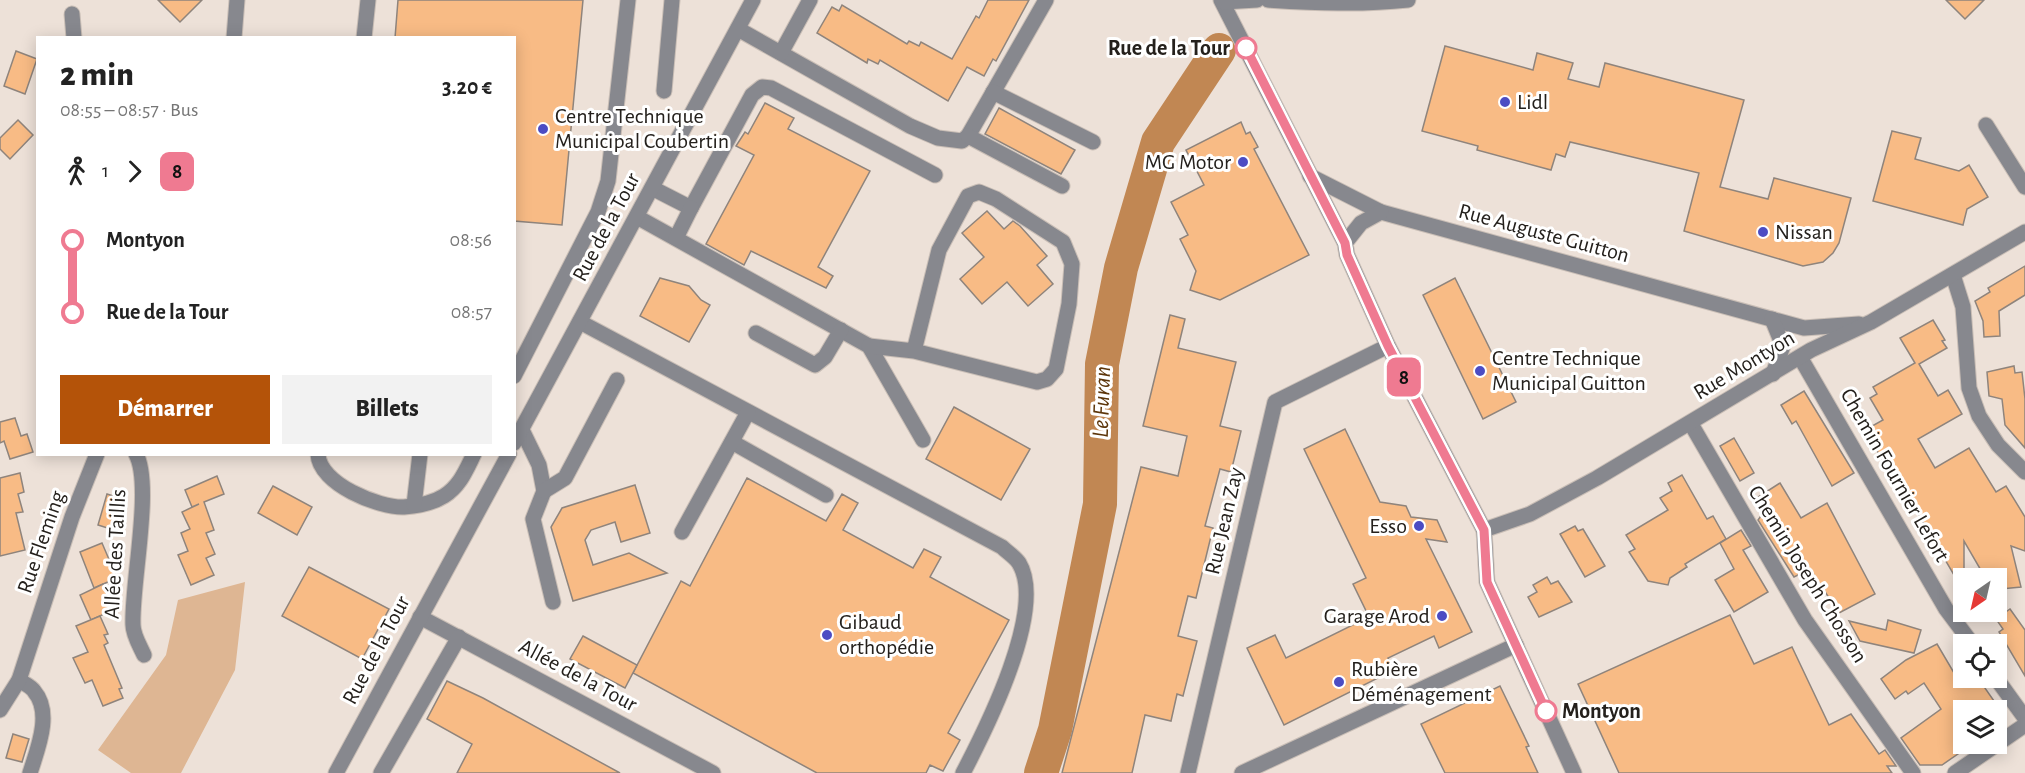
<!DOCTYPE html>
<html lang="fr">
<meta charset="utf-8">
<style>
body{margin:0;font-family:"Alegreya Sans",sans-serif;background:#f2f2f2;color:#222;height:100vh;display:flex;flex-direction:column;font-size:22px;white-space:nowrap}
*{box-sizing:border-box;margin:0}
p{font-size:20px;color:#767676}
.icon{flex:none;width:33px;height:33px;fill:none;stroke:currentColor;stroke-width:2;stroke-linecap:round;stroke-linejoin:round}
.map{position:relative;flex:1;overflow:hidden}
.panel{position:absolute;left:36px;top:36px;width:480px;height:420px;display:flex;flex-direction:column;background:#fff;border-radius:0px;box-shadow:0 3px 15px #0003}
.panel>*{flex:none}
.badge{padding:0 12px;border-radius:9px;font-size:21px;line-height:39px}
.needle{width:39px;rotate:214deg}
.controls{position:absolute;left:1953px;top:568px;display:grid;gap:12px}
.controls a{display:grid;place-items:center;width:54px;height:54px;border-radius:0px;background:#fff;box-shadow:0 3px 15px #0003;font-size:30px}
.map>.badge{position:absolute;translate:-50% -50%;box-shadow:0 0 0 3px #fff}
.legs{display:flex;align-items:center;gap:9px;height:66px;padding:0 24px;font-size:20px}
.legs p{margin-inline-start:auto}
.headline{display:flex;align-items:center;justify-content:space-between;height:102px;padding:0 24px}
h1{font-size:33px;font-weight:800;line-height:45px}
.action{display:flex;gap:12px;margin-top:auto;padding:12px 24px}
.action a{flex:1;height:69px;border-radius:0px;background:#b45309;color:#fff;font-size:24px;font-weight:800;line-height:69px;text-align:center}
.action a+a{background:#f2f2f2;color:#222}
ul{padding:0 24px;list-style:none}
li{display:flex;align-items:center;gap:21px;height:72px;font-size:22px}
li i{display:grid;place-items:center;width:9px;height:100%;margin:0 8px;background:currentColor}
li i::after{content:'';width:15px;height:15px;margin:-8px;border:4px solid;border-radius:50%;background:#fff}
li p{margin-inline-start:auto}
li:first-child i{background:linear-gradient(#0000 50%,currentColor 0)}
li:last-child i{background:linear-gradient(currentColor 50%,#0000 0)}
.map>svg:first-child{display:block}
.green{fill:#deb693}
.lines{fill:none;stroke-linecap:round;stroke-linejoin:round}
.river{stroke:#c18753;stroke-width:34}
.building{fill:#f8bb85;stroke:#8f847c;stroke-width:1.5}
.minor-casing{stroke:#c9beb6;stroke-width:17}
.minor{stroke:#87888e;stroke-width:15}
.line-1-casing{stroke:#fff;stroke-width:14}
.line-1{stroke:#ef7a91;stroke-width:9}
.stop-1-dot{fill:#fff;stroke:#ef7a91;stroke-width:3}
.poi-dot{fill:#4c4cc3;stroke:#fff;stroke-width:2}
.labels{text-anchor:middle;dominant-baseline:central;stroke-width:6;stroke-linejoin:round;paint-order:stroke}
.stop-label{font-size:22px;font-weight:bold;fill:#24201c;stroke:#fff;text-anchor:end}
.poi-label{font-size:22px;fill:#24201c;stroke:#fff;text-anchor:start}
.street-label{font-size:22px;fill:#24201c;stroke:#fff}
.water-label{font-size:24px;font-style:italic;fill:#5c350a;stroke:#fff}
</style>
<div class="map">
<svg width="2025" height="773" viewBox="0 0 2025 773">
<rect width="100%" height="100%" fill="#ede1d8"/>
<path class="green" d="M245,582L235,670L181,773H131L98,750L166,655L178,600Z"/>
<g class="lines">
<path class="river" d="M1041,773L1055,730L1100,504L1102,364L1121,268L1158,142L1219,50"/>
</g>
<g class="building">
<path d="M158,0H202L180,22Z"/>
<path d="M398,0H583L562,225L514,221V38H395Z"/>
<path d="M988,0H1029L996,61L993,59L984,76L967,67L948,101L880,60L878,64L868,59L867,63L817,33L832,7L839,11L842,5L907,44L909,41L919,46L921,42L952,59L976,16L979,18Z"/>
<path d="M1946,0H1984L1965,19Z"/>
<path d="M1445,46L1533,70L1537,53L1573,63L1568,79L1599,87L1605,63L1744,100L1720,187L1768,199L1774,178L1851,198L1839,243L1833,253L1823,262L1803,266L1684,231L1699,173L1570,142L1565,157L1556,154L1551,170L1477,150L1478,146L1422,131Z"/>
<path d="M16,51L37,59L25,94L4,86Z"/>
<path d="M765,103L794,118L788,129L870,171L818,267L833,276L826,288L751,251L744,265L706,244L754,155L736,146L745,132L748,134Z"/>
<path d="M999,108L1075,150L1061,174L985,134Z"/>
<path d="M18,120L33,135L10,159L0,149V138Z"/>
<path d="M1241,122L1246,134L1250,132L1258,147L1254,149L1309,255L1220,300L1190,290L1196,271L1180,239L1188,235L1171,202L1204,185L1186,150Z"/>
<path d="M1892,131L1921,138L1915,159L1959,171L1969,165L1988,197L1967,209L1963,225L1873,201Z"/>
<path d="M987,211L1004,229L1013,221L1020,226L1047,256L1037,265L1053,284L1028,306L1007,282L982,304L960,279L984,257L962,233Z"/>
<path d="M2025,266V295L1999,311L2000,336L1984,337L1983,321L1975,301L1990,292L1988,288Z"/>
<path d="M660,278L689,286L701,300L710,305L689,342L640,316Z"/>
<path d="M1455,278L1516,402L1483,419L1423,295Z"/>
<path d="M1170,315L1185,319L1178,348L1236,362L1220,426L1241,431L1231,472L1220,469L1205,526L1213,528L1196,598L1188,596L1178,636L1197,641L1183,696L1177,694L1171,721L1145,715L1132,773H1062L1141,467L1178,476L1187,436L1143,426Z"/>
<path d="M1933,320L1945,340L1942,341L1947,348L1919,364L1938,396L1948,390L1962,414L1918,439L1935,468L1969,448L1996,492L2006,486L2025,517V551L2011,546L2021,587L2001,589L2005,579H1986L1964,541V592L1890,466L1887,468L1865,430L1883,420L1870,398L1877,394L1873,387L1915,363L1900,338Z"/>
<path d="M2014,366L2015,373L2022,372L2025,399V448L2005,425L2002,399L1989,396L1987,372Z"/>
<path d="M1804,391L1854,473L1832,486L1796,421L1792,424L1781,405Z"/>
<path d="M954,407L1030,449L1001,500L926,459Z"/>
<path d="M15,418L21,436L27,434L33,452L10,459L4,441L0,443V422Z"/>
<path d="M1345,429L1380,502L1406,506L1411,517L1437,520L1447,542L1426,539L1472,632L1439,648L1434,636L1388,658L1394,670L1284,725L1247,648L1275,635L1286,658L1369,617L1353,584L1366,578L1304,449Z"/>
<path d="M1734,438L1754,473L1740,481L1720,446Z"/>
<path d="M20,473L24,492L18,494L23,512L16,513L25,550L0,556V478Z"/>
<path d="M1682,475L1707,519L1713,516L1726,539L1685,564L1687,567L1670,578L1668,585L1648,581L1629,552L1635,549L1626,535L1668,510L1660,498L1672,491L1668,483Z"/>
<path d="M217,476L224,494L204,502L214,530L206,533L215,554L206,558L214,575L191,585L178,555L188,551L181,533L190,529L182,512L199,504L192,507L185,490Z"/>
<path d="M747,478L826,521L842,494L858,503L843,530L913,568L924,549L941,557L930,577L1009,620L948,733L960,740L943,771L930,765L926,773H817L633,673L681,581L690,586Z"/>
<path d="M1780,483L1801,518L1827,503L1875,594L1839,613L1810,569L1794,577L1758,520L1763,513L1755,499Z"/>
<path d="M635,485L650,533L621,542L615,522L591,530L585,540L593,565L629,553L667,573L573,601L551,527L562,508Z"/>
<path d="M273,486L312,507L297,535L258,513Z"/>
<path d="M107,494L123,499L114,530L98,525Z"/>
<path d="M1575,526L1578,531L1583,529L1605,566L1585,577L1560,534Z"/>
<path d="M1741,530L1751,546L1743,550L1768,592L1734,612L1715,580L1734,569L1720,543Z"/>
<path d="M102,543L117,578L94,588L80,552Z"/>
<path d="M309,567L389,609L362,659L282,616Z"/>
<path d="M1547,577L1551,584L1558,581L1572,602L1539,617L1528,597L1537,592L1533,585Z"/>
<path d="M103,584L110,602L107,603L111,611L91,620L80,595Z"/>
<path d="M2010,609L2025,630V676L1999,632L2003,629L1996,619Z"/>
<path d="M1730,615L1754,664L1792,647L1829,725L1851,714L1879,754L1885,750L1896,766H1887L1892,773H1619L1578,684Z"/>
<path d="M100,616L108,634L104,635L108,643L104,645L122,688L119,689L123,698L103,706L92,680L85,683L73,658L88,652L76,626Z"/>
<path d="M1888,620L1921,630L1914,653L1860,641L1849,621L1886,630Z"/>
<path d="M583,636L637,665L625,688L570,659Z"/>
<path d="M1937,644L1957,678H1978L2001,711H1964V744L1968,747L1942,765H1920L1901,738L1941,709L1924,683L1908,694L1906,691L1895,699L1881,679L1906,660Z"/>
<path d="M447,681L483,698L620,773H457L472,744L427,719Z"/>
<path d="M1500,686L1529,746L1526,747L1538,773H1445L1421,724Z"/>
<path d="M13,734L29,739L22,762L6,758Z"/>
</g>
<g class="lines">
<defs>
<g id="minor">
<path d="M1221,0L1345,243L1347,255L1388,346L1484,530L1487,582L1574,773"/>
<path d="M1268,0C1315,3 1361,5 1408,0"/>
<path d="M1223,2L1257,0"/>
<path d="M72,14L74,38"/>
<path d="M738,29L910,126L938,138L962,141L968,136L1046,0"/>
<path d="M234,38L237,0"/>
<path d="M364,38L368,0"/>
<path d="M781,53L810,0"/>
<path d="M664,91L672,0"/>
<path d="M993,92L1093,142"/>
<path d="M1986,125L2025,187"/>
<path d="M968,136L1062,186"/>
<path d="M1310,176L1381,212L1804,328L1859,324"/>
<path d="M652,188L691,208L752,95L762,87L771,88L935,175"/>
<path d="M637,217L869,346L923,440"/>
<path d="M676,238L691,208"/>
<path d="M1345,243L1361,223L1381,212"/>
<path d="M1953,275L1963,307L1969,388L1979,416L1998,445L2025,472"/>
<path d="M1772,319L1783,346L1773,374"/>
<path d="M580,322L1002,547C1007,552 1015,557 1019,563C1047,609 986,729 963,773"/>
<path d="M756,333L815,365L825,357L841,330"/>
<path d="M869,346L914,351L1037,382L1047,379L1056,369L1069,304L1072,264L1063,242L996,199L979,192L968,196L939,250L914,351"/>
<path d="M1800,357L1946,609L1973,645"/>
<path d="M514,376L598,212L608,181L628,0"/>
<path d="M1691,424L1805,620L1913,773"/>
<path d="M522,430L539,465L544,491L533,519L553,602"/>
<path d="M732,442L826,495"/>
<path d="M514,443L753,0"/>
<path d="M136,454C153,486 131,586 133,625C133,635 140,646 144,655"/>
<path d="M318,454C319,484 379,508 404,507C417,506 433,503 444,496C460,486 466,470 474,454"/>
<path d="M544,491L565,478L617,380"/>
<path d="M414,505L420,454"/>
<path d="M1484,530L1530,514L1597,478L1811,350L1871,322L2025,232"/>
<path d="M682,532L748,412"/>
<path d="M420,617L713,773"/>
<path d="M1996,678L2025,718"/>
<path d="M19,680C23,683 31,686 34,691C53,713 37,750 30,773"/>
<path d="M0,710L19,680L72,517L97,454"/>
<path d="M336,773L509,454"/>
<path d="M381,773L459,637"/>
<path d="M1188,773L1275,402L1388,346"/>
<path d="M1242,773L1516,645"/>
<path d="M1955,773L2025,725"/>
</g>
</defs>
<use href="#minor" class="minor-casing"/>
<use href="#minor" class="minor"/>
</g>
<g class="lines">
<defs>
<path id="line-1" d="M1246,48L1345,243L1347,255L1388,346L1484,530L1487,582L1546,711"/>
</defs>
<use href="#line-1" class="line-1-casing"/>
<use href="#line-1" class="line-1"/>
</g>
<g class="stop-1-dot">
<circle cx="1246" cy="48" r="10"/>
<circle cx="1546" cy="711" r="10"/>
</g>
<g class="poi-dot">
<circle cx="1505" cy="102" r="6"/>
<circle cx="543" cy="129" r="6"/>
<circle cx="1243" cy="162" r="6"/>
<circle cx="1763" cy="232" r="6"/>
<circle cx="1480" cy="371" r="6"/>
<circle cx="1419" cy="526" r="6"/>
<circle cx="1442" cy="616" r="6"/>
<circle cx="827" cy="635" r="6"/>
<circle cx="1339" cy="682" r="6"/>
</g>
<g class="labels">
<g class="stop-label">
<text x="1230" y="48">Rue de la Tour</text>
<text x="1562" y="711" text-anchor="start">Montyon</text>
</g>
<g class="poi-label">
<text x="1517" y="102">Lidl</text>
<text x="555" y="116">Centre Technique<tspan x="555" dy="25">Municipal Coubertin</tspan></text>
<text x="1231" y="162" text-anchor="end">MG Motor</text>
<text x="1775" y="232">Nissan</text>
<text x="1492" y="358">Centre Technique<tspan x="1492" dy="25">Municipal Guitton</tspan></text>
<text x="1407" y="526" text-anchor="end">Esso</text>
<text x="1430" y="616" text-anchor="end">Garage Arod</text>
<text x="839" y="622">Gibaud<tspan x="839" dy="25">orthopédie</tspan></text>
<text x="1351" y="669">Rubière<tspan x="1351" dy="25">Déménagement</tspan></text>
</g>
<g class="street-label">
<text transform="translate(606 227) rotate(-62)">Rue de la Tour</text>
<text transform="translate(1544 233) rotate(15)">Rue Auguste Guitton</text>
<text transform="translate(1744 365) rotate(-31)">Rue Montyon</text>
<text transform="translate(1895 475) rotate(60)">Chemin Fournier Lefort</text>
<text transform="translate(1224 521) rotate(-77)">Rue Jean Zay</text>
<text transform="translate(41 542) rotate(-71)">Rue Fleming</text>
<text transform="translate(115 554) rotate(-87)">Allée des Taillis</text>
<text transform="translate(1808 574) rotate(58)">Chemin Joseph Chosson</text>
<text transform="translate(376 650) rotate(-62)">Rue de la Tour</text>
<text transform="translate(578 675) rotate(28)">Allée de la Tour</text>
</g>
<g class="water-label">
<text transform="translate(1102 402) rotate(-88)">Le Furan</text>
</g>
</g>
</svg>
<div class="controls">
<a><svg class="needle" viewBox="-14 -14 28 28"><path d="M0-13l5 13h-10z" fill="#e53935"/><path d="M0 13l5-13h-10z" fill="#767676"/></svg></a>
<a><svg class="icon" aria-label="locate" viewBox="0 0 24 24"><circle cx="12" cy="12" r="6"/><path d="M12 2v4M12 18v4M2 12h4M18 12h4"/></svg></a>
<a><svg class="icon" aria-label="layers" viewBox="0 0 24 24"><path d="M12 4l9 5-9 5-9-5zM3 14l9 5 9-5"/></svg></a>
</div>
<b class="badge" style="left:1404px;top:377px;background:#ef7a91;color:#111">8</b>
<section class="panel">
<div class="headline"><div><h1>2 min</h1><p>08:55 – 08:57 · Bus</p></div><b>3.20 €</b></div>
<div class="legs"><svg class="icon" aria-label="walk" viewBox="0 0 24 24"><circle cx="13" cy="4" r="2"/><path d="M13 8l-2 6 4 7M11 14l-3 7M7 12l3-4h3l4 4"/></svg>1<svg class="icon" aria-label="forward" viewBox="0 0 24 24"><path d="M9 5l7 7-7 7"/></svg><b class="badge" style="background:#ef7a91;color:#111">8</b></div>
<ul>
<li><i style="color:#ef7a91"></i><b>Montyon</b><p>08:56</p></li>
<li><i style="color:#ef7a91"></i><b>Rue de la Tour</b><p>08:57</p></li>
</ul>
<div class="action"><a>Démarrer</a><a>Billets</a></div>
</section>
</div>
